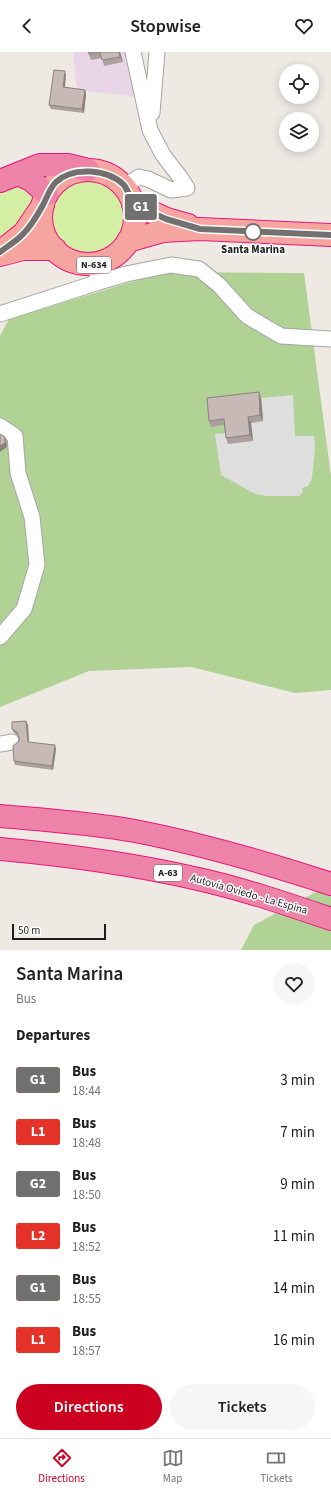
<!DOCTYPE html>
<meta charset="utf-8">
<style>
body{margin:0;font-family:"Source Sans 3",sans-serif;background:#f6f6f6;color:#222;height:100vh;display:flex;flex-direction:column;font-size:15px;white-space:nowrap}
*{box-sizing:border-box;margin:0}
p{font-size:13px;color:#767676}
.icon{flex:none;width:22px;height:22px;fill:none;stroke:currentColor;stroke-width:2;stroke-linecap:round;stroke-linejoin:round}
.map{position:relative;height:898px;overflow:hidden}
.panel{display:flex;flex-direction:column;background:#fff;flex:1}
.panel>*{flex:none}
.badge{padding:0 8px;border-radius:3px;font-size:14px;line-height:26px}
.fabs{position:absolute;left:279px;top:12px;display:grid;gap:8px}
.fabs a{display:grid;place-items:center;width:40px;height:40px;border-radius:50%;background:#fff;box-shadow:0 2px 10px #0003;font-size:20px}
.scale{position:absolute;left:12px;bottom:10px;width:94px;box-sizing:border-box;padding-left:4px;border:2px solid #1e1e1e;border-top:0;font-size:11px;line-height:14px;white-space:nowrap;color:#1e1e1e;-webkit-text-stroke:3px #fff;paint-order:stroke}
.map>.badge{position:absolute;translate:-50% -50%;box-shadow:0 0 0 2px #fff}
h2{padding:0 16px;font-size:15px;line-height:36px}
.round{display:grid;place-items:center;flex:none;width:42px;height:42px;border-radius:21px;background:#f6f6f6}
.head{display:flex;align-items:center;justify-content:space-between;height:68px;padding:0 16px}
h1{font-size:19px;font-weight:600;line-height:30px}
.button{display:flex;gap:8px;margin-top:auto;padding:8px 16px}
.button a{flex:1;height:46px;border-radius:24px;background:#cb001f;color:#fff;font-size:16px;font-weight:600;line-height:46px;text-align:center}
.button a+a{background:#f6f6f6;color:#222}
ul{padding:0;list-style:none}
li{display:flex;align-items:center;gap:12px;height:52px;padding:0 16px}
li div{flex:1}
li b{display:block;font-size:15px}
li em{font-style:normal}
li .badge{min-width:44px;font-weight:700;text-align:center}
header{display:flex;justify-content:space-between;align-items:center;height:52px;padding:0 16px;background:#fff;font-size:18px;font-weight:600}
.tab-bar{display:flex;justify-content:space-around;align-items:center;height:56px;border-top:1px solid #e0e0e0;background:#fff;font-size:11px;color:#767676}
.tab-bar a{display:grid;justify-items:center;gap:2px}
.tab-bar .selected{color:#cb001f}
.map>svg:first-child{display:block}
.industrial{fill:#e9d4e8}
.grass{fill:#d4eea4}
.forest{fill:#b0d294}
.parking{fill:#dedede}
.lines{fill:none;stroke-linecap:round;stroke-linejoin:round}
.minor-casing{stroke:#a5a5a5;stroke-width:17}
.trunk-casing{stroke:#e6177e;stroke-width:24}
.motorway-casing{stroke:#e6177e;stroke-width:24}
.minor{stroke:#fff;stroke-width:15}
.trunk{stroke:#f6a4a0;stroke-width:22}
.motorway{stroke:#ed84a8;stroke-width:22}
.wall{fill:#aba09d}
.shaded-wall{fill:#8b827f}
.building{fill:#c7bab6;stroke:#8b827f}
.line-casing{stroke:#fff;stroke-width:9}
.line{stroke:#727170;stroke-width:6}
.stop-dot{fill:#fff;stroke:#727170;stroke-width:2}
.labels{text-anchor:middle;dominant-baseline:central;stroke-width:3;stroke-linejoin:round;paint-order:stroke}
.shield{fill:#fff;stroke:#626262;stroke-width:1}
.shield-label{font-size:10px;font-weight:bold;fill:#1e1e1e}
.stop-label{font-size:11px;font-weight:bold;fill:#1e1e1e;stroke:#fff}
.street-label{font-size:11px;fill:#1e1e1e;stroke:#fff}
</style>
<header><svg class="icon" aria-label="back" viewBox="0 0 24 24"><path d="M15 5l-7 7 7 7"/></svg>Stopwise<svg class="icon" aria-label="heart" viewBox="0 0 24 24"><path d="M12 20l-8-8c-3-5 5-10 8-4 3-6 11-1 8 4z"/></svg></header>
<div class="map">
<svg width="331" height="898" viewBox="0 0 331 898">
<rect width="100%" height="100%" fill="#efe9e3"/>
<path class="industrial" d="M73,0H129L137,45L77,38Z"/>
<g class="grass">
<circle cx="89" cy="166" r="37"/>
<path d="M19,132L37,144L21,173L0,190V140Z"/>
</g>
<g class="forest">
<path d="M164,220L304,221L331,424V638L295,641L191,615L89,619L0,655V284L9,267Z"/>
<path d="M331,832V898H241L254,873Z"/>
</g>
<path class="parking" d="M293,343L295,384H314L315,395L312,426L308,434L302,436L303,440L299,444H266L253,441L221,423L215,382L227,381L251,371L263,369L261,346Z"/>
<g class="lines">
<defs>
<g id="minor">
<path d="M152,61L157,0"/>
<path d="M124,134L139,125L148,127L171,138L187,136L180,125L163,103L150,78L133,0"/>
<path d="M94,213L99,230L126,222L171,213L199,217L219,233L247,264L281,284L331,287"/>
<path d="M0,262L99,230"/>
<path d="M0,374L15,384L18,421L32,465L37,513L24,557L0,585"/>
<path d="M0,692L12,690"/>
</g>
<g id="trunk">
<circle cx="88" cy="165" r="47"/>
<path d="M133,152L167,167L188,173"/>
<path d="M128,189L163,179L200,177L331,183"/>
<path d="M0,200L24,181L43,153"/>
<path d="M0,203L23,197H55"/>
</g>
<g id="motorway">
<path d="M18,122L31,128L47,142"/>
<path d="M0,129L40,113H68L88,118"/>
<path d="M0,764C45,768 91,771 135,779C202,792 267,811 331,832"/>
<path d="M0,797C66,803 133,812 198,827C243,837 287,852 331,867"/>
</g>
</defs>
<use href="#minor" class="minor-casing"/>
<use href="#trunk" class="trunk-casing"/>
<use href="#motorway" class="motorway-casing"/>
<use href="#minor" class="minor"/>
<use href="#trunk" class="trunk"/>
<use href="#motorway" class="motorway"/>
</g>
<g class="wall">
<path d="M88,0H120L123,10L104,14L102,6L91,8Z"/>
<path d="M66,23L65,36L85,38L86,42L84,61L51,57L49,53Z"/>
<path d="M259,340L261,346L263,369L251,371L253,389L228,392L226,386L224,373L211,375L209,369Z"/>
<path d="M26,669L28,673L29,690L56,697L53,718L15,713L14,709L19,685V684L14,681L12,677Z"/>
</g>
<g class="shaded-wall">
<path d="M119,0H120L123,10L120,5Z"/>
<path d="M65,19L66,23L64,40L63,35Z"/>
<path d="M85,38L86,42L84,61L82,57Z"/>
<path d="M259,340L261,346L263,369L260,363Z"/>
<path d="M248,365L251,371L253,389L250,383Z"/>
<path d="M5,385L6,389L7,395L0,400V394Z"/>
<path d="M26,669L28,673L29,694L28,690Z"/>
<path d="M55,693L56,697L53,718L52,714Z"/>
</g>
<g class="building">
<path d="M88,0H99L89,2Z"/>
<path d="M100,0H119L120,5L102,8Z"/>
<path d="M54,18L65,19L63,35L85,38L82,57L49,53Z"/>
<path d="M259,340L260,363L248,365L250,383L226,386L224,367L209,369L207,346Z"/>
<path d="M0,382L5,385V391L0,394Z"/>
<path d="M26,669L28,690L55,693L52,714L14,709L13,694L19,689V685L17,680L12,677V670Z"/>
</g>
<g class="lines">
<defs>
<path id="line" d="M0,200C8,194 18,188 24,181C31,174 38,162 43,153C47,145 50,136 56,130C73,114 108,117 124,133C128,139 131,145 133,152L166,167L200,177L331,183"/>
</defs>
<use href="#line" class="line-casing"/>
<use href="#line" class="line"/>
</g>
<circle class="stop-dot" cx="253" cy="180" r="8"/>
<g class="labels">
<g class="shield">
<rect x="77" y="205" width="34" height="16" rx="3"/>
<rect x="154" y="813" width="28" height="16" rx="3"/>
</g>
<g class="shield-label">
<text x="94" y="213">N-634</text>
<text x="168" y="821">A-63</text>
</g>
<g class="stop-label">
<text x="253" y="197">Santa Marina</text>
</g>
<g class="street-label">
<text transform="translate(249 842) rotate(16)">Autovía Oviedo - La Espina</text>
</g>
</g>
</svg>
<div class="fabs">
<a><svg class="icon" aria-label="locate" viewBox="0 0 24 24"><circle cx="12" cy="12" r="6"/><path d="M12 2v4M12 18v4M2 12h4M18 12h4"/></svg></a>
<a><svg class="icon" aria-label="layers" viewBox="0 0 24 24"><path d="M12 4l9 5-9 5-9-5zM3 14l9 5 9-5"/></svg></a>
</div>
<div class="scale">50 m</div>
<b class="badge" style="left:141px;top:155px;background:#727170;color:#fff">G1</b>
</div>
<section class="panel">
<div class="head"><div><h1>Santa Marina</h1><p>Bus</p></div><a class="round"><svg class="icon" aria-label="heart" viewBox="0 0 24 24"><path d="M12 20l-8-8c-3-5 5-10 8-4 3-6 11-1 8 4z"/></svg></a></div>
<h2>Departures</h2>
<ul>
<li><span class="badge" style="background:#727170;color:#fff">G1</span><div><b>Bus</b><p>18:44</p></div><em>3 min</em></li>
<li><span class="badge" style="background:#e43229;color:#fff">L1</span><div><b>Bus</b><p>18:48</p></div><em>7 min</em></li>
<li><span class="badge" style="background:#727170;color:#fff">G2</span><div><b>Bus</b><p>18:50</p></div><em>9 min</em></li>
<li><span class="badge" style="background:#e43229;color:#fff">L2</span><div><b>Bus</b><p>18:52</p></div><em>11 min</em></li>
<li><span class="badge" style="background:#727170;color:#fff">G1</span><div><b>Bus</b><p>18:55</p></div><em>14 min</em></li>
<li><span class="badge" style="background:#e43229;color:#fff">L1</span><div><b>Bus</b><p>18:57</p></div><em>16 min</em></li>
</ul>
<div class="button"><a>Directions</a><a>Tickets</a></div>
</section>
<nav class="tab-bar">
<a class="selected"><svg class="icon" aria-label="directions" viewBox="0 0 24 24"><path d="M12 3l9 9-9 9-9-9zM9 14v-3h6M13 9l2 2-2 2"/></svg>Directions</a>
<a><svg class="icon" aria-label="map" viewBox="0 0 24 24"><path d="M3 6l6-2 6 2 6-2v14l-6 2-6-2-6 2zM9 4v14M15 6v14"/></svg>Map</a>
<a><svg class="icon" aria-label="tickets" viewBox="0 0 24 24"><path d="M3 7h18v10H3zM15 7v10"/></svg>Tickets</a>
</nav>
